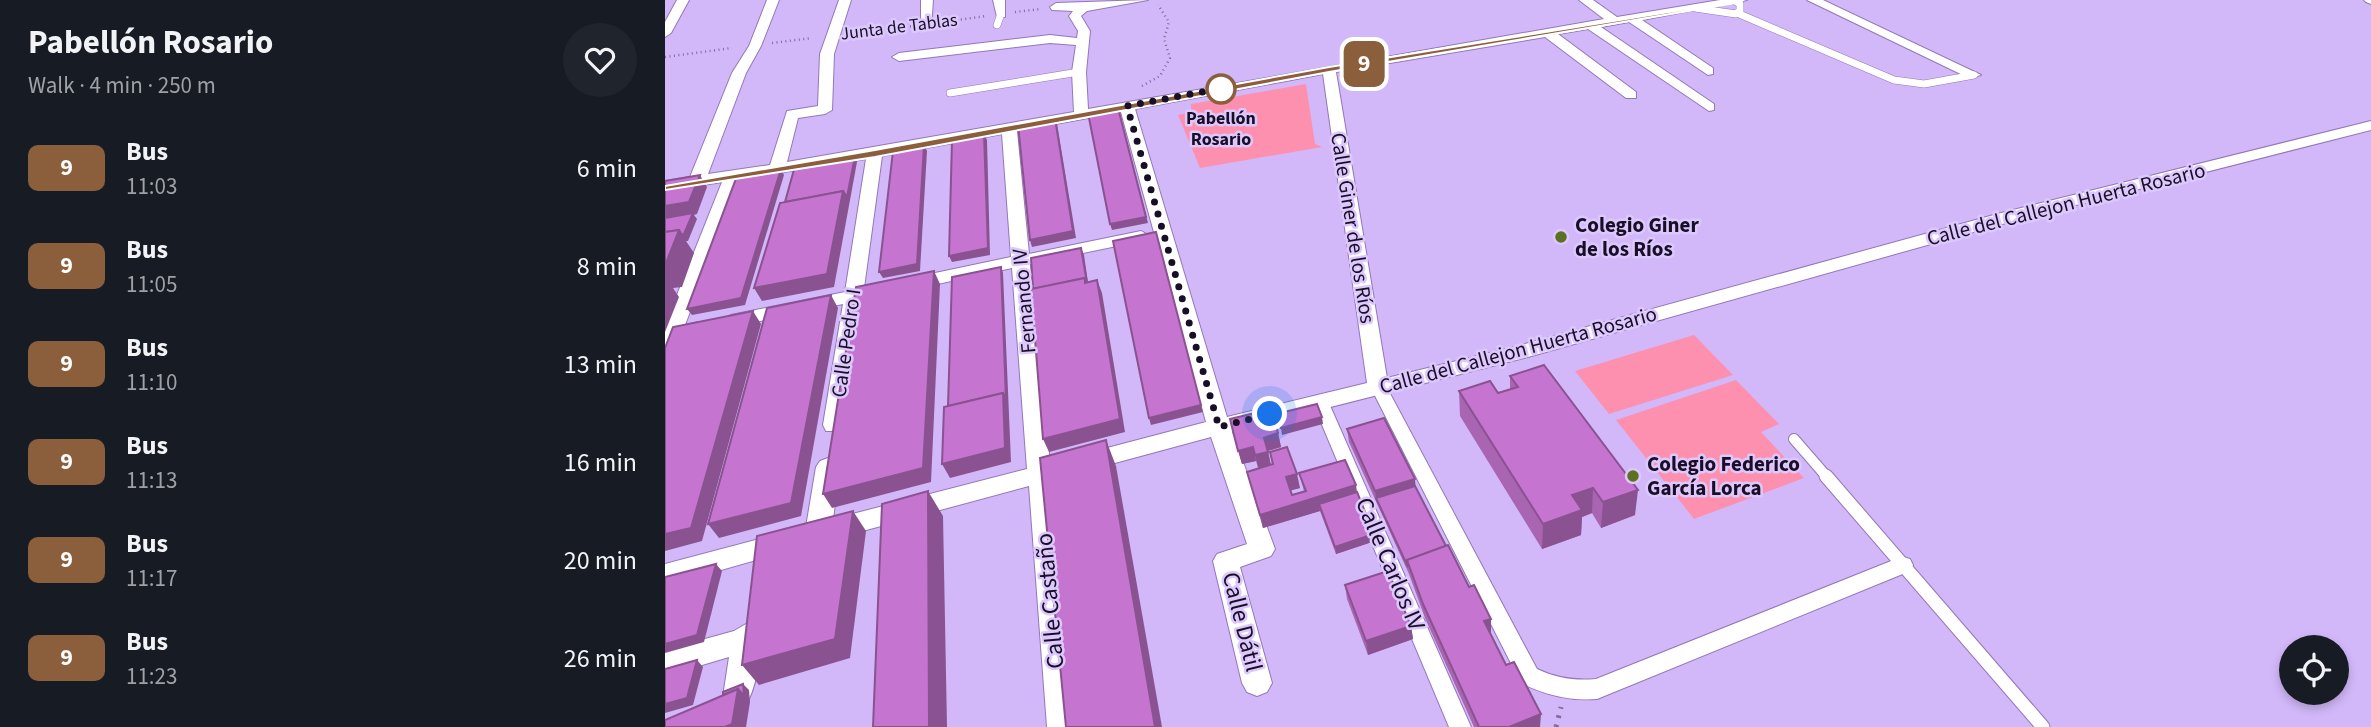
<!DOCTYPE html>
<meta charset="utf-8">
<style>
body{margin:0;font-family:"Source Sans 3",sans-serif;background:#20242c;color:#f1f3f6;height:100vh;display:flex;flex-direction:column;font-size:26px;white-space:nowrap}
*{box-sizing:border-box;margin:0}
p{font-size:23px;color:#9ea1a6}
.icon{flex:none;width:38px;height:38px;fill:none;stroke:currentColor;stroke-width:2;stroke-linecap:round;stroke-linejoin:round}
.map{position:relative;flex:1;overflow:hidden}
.sheet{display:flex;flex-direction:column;background:#171b24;width:665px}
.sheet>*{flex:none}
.badge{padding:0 14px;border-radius:10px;font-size:24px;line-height:46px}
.tools{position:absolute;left:1614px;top:635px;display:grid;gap:14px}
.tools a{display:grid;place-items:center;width:70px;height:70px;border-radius:50%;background:#171b24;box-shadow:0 4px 10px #0003;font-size:35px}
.you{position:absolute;width:35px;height:35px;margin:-18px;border:5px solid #fff;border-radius:50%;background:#1a73e8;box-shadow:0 0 0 10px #1a73e833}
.map>.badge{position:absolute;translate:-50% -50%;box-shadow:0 0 0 4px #fff}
.round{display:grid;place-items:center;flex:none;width:74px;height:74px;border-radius:37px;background:#20242c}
.headline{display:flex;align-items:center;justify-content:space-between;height:119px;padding:0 28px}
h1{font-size:33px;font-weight:700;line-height:52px}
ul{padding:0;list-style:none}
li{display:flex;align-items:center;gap:21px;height:98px;padding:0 28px}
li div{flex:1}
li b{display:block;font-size:26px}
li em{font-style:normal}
li .badge{min-width:77px;font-weight:700;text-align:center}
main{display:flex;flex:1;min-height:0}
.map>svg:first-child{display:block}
.green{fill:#fe90af}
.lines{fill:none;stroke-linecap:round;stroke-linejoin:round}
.service-far2-casing{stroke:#9278b6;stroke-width:8}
.service-far1-casing{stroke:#9278b6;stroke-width:12}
.service-casing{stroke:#9278b6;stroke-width:15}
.pedestrian-casing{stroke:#9278b6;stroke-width:2}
.minor-casing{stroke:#9278b6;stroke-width:2}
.path-far1{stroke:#7f6c9b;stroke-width:2.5;stroke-dasharray:1 3.5;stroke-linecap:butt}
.path{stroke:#7f6c9b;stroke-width:5;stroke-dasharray:2.5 7;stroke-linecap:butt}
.service-far2{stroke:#fff;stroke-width:7}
.service-far1{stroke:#fff;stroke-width:10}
.service{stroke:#fff;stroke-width:13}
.pedestrian{fill:#fff;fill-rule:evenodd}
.minor{fill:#fff;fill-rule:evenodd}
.wall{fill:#a965b2}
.shaded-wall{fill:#8a5291}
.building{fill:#c575cf;stroke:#8a5291;stroke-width:2}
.line{fill:#8b5e3c;stroke:#fff;stroke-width:2}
.walk{stroke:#180e25;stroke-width:7;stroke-dasharray:0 12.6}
.stop-dot{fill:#fff;stroke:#8b5e3c;stroke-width:3.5}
.poi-dot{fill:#5b7020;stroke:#ddc8fd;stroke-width:2.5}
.labels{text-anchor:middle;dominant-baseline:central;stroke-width:5;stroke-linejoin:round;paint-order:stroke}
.far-street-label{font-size:18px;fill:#180e25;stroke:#ddc8fd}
.far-stop-label{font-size:18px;font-weight:bold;fill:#180e25;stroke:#ddc8fd}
.street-label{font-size:21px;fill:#180e25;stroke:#ddc8fd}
.poi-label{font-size:21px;font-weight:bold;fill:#180e25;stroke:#ddc8fd;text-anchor:start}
.near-street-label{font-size:24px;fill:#180e25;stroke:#ddc8fd}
</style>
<main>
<section class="sheet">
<div class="headline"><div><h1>Pabellón Rosario</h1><p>Walk · 4 min · 250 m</p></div><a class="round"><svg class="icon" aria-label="heart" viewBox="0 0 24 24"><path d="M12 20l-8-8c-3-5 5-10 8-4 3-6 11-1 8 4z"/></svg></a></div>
<ul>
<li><span class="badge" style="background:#8b5e3c;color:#fff">9</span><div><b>Bus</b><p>11:03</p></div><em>6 min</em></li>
<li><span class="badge" style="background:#8b5e3c;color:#fff">9</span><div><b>Bus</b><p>11:05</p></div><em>8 min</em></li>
<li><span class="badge" style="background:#8b5e3c;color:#fff">9</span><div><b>Bus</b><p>11:10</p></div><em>13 min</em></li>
<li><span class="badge" style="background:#8b5e3c;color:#fff">9</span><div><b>Bus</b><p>11:13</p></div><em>16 min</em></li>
<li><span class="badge" style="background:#8b5e3c;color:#fff">9</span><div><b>Bus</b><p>11:17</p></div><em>20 min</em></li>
<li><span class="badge" style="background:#8b5e3c;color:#fff">9</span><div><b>Bus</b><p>11:23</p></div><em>26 min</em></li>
</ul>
</section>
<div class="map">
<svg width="1706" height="727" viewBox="0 0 1706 727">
<rect width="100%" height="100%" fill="#d2b8f9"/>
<g class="green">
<path d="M641,84L650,144L657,147L535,168L513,115L526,112V104Z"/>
<path d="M1029,335L1068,375L944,414L910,371Z"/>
<path d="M1071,380L1114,424L1096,432L1139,478L1029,519L951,420Z"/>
</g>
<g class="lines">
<defs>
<g id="service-far2">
<path d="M1030,8L1071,14L1075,11V4L1070,1"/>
<path d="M1072,13L1229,80L1259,84L1309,75"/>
<path d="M332,25L336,14"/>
<path d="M285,93L414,72"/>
</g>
<path id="service-far1" d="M1129,439L1162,477"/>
<path id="service" d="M1161,476L1378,727"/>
<g id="pedestrian">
<path d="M713,381L721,386L872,669C891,678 910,681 931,679L1231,559L1238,557L1245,559L1248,565L1245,571L932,699C904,701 881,695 856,683L705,386Z"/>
<path d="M655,395L663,401L806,727H784L647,401Z"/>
</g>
<g id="minor">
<path d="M12,0H24L6,33L0,37V22Z"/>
<path d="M102,0H114L96,46L81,73L43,174L105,165L122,111L153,106L155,54L174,0H186L169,54L167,110L160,114L133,118L122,162L409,112L407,72L411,45L385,43L234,61L227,57L234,53L385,35L412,38L413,31L404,16L408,11L387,10L385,7L391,3L483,0L422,11L416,16L425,31L421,72L423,109L939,19L914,0H928L952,17L1055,0H1082L977,20L1048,68V74L1043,75L964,22L936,27L1049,104V110L1044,111L923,29L893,34L971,92V98H961L880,37L671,72L722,378L853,346L1336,213L1706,121V130L1348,221L863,357L567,432L610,549L606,556L575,567L607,683L602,692L592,696L582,692L577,683L548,561L552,554L582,544L546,437L387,480L412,727H382L364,486L168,539L163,537L153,543L144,540L140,533L151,467L155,461L163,458L171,461L175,467L168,519L362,469L347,268L198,300L180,425L177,431H161L158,425L178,304L66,327L56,321L66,315L180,292L201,159L75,179L20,325L34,322L44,328L41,332L13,339L7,347L0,348V325L57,182L0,191V181L25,177L67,73L84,46ZM658,74L702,383L562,417L470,109ZM456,112L541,422L385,463L365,264L476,241L485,236L476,231L364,254L352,131ZM337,134L346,257L199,288L217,156Z"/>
<path d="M256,0H268L266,27L256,24Z"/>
<path d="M328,0H340V17H332Z"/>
<path d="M1142,0H1158L1316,75L1304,78Z"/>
<path d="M1699,0H1706V4L1701,2Z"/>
<path d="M117,533L126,536L130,543L126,550L0,586V564Z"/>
<path d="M81,624L91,628C99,645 92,682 84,699L74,703L64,699L59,690L64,657L0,676V650L69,631Z"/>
</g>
</defs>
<use href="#service-far2" class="service-far2-casing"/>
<use href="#service-far1" class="service-far1-casing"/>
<use href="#service" class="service-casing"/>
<use href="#pedestrian" class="pedestrian-casing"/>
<use href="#minor" class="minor-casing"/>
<g class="path-far1">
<path d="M350,12L376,9"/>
<path d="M278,22L321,16"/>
<path d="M187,34L248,26"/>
<path d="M107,43L147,38"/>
<path d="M0,57L67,48"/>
<path d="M477,86L495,76L505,58L499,39L504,22L493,5"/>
</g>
<path class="path" d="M891,727L896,707"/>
<use href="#service-far2" class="service-far2"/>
<use href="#service-far1" class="service-far1"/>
<use href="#service" class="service"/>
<use href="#pedestrian" class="pedestrian"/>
<use href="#minor" class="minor"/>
</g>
<g class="wall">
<path d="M845,376L970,515L936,528L927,513L917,517L916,535L877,549L795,416L794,391L833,393L845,389Z"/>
<path d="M600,418L613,433L616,447L603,451L606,465L607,464L605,452L635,488L626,490L627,495L639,491L634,473L692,492L710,541L671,554L655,511L598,528L582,472L593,468L591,461L577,464L565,419Z"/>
<path d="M682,429L750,479V486L826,633H825L841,665L875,727H809L760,618L744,574L684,442Z"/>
<path d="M680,585L746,626L748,639L703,655L682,599Z"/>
</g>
<g class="shaded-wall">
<path d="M455,114L483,223L447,230L445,224Z"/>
<path d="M390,118L392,124L411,238L367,247L365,240Z"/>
<path d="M319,134L322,140L325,255L287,262L284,256Z"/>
<path d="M259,145L262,151L255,271L218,278L214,272Z"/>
<path d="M190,156L192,162L169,287L97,301L89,288Z"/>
<path d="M116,169L119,175L80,305L27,315L22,309Z"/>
<path d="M35,175L42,187L32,214L29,215L32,219L23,241H21L29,253L17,287L8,288L14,297L0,332V263L9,243L0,245V238L12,236L14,230L17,235L19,234L27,215L0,220V206L24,202Z"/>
<path d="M493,239L538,412L486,425L484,418Z"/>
<path d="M416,248L419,255L425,296L423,291Z"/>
<path d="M336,267L338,273L346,462L285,478L277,464L338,408Z"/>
<path d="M269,271L275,284L266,482L167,508L158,494Z"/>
<path d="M432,280L437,293L460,432L384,452L378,439Z"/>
<path d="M166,295L173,308L136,516L54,538L43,524Z"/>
<path d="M88,311L96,324L37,541L0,551V534Z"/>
<path d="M657,417L658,424L617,435L616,428Z"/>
<path d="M613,433L616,447L602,451L599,438Z"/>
<path d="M441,440L451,466L497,727H490Z"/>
<path d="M588,447L591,461L577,464L573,451Z"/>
<path d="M603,452L606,466L594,469L590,455Z"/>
<path d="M632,474L635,488L624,491L621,477Z"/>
<path d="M750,479L751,493L711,498L710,491Z"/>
<path d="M691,485L693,499L654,504L655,511L598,528L595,515Z"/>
<path d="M928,488L927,513L917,517L916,535L877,549L878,524L907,495Z"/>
<path d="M973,490L970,515L936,528L938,502Z"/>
<path d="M263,491L278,516L282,727H264Z"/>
<path d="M188,511L201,531L185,658L94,685L77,665Z"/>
<path d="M709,534L710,541L671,554L670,547Z"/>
<path d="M51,564L57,571L39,642L0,653V644Z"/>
<path d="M826,619V633L819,635V621Z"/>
<path d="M746,626L748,639L703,655L701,641Z"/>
<path d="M32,660L38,667L28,705L0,713V704Z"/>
<path d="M78,684L84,690L85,702L81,727H60L73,689Z"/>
<path d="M876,714L875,727H844Z"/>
</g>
<g class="building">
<path d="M453,108L481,217L445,224L423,113Z"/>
<path d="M390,118L408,231L365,240L353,125Z"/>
<path d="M319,134L323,248L284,256L287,140Z"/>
<path d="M259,145L252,264L214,272L228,151Z"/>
<path d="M190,156L182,197L178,191L120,202L130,166Z"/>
<path d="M116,169L76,298L22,309L72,176Z"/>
<path d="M35,175L24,202L0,206V181Z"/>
<path d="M178,191L162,274L89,288L115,203Z"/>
<path d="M28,213L19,234L17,235L14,230L0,232V218Z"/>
<path d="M14,230L1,263H0V232Z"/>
<path d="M491,232L536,405L484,418L448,241Z"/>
<path d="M416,248L422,283L420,278L368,289L366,258Z"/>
<path d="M336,267L341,399L338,393L283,406L287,277Z"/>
<path d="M269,271L258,468L158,494L191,287Z"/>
<path d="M420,278V283L432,280L455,419L378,439L366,289Z"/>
<path d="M166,295L126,503L43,524L102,308Z"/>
<path d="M88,311L26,528L0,534V348L8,327Z"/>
<path d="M879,365L973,490L938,502L928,488L907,495L917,510L878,524L794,391L825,381L833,393L853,387L845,376Z"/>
<path d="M338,393L340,448L277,464L279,407Z"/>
<path d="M652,404L657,417L616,428L611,414Z"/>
<path d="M598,411L600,418L608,416L613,433L599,438L603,452L590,455L588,447L573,451L565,419Z"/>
<path d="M719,418L750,479L710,491L682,429Z"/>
<path d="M441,440L490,727H401L375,458Z"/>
<path d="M622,447L632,474L621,477L627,495L641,491L634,473L680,460L691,485L595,515L582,472L608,464L605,452Z"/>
<path d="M750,486L781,546L742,560L743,567L711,498Z"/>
<path d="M263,491L264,727H208L217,504Z"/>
<path d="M692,492L709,534L670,547L654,504Z"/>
<path d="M188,511L170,639L77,665L92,536Z"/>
<path d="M783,545L804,587L809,585L826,619L819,621L841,665L849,662L876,714L844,727H814L758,604L742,560Z"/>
<path d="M51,564L32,635L0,644V577Z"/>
<path d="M723,571L746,626L701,641L680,585Z"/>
<path d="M32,660L22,698L0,704V669Z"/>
<path d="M78,684L79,696L73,689L58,695V692Z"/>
<path d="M73,689L67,724L60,727H0V720Z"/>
</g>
<path class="line" d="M1076,2L664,72L210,157L0,190V186L210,150L664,67L1078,0Z"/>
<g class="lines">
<path class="walk" d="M556,89L559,88L462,106L554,427L605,414"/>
</g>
<circle class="stop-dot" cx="556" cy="89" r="14"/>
<g class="poi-dot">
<circle cx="896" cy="237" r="7"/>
<circle cx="968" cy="476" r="7"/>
</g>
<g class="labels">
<g class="far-street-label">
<text transform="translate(234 27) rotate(-7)">Junta de Tablas</text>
</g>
<g class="far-stop-label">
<text x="556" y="118">Pabellón<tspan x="556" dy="21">Rosario</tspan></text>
</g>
<g class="street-label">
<text transform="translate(1401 204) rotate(-14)">Calle del Callejon Huerta Rosario</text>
<text transform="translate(688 228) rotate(81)">Calle Giner de los Ríos</text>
<text transform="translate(359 301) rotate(-95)">Fernando IV</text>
<text transform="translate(181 343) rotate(-82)">Calle Pedro I</text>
<text transform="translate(853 350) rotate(-15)">Calle del Callejon Huerta Rosario</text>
</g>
<g class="poi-label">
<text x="910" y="225">Colegio Giner<tspan x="910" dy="24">de los Ríos</tspan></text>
<text x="982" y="464">Colegio Federico<tspan x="982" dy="24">García Lorca</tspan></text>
</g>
<g class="near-street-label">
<text transform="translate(725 564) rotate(67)">Calle Carlos IV</text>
<text transform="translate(385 601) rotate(-95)">Calle Castaño</text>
<text transform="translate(577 622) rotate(76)">Calle Dátil</text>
</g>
</g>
</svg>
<div class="tools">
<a><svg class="icon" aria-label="locate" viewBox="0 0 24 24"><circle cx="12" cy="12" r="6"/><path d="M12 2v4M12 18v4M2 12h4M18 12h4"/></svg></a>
</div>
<div class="you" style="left:605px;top:414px"></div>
<b class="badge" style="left:699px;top:64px;background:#8b5e3c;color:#fff">9</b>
</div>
</main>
